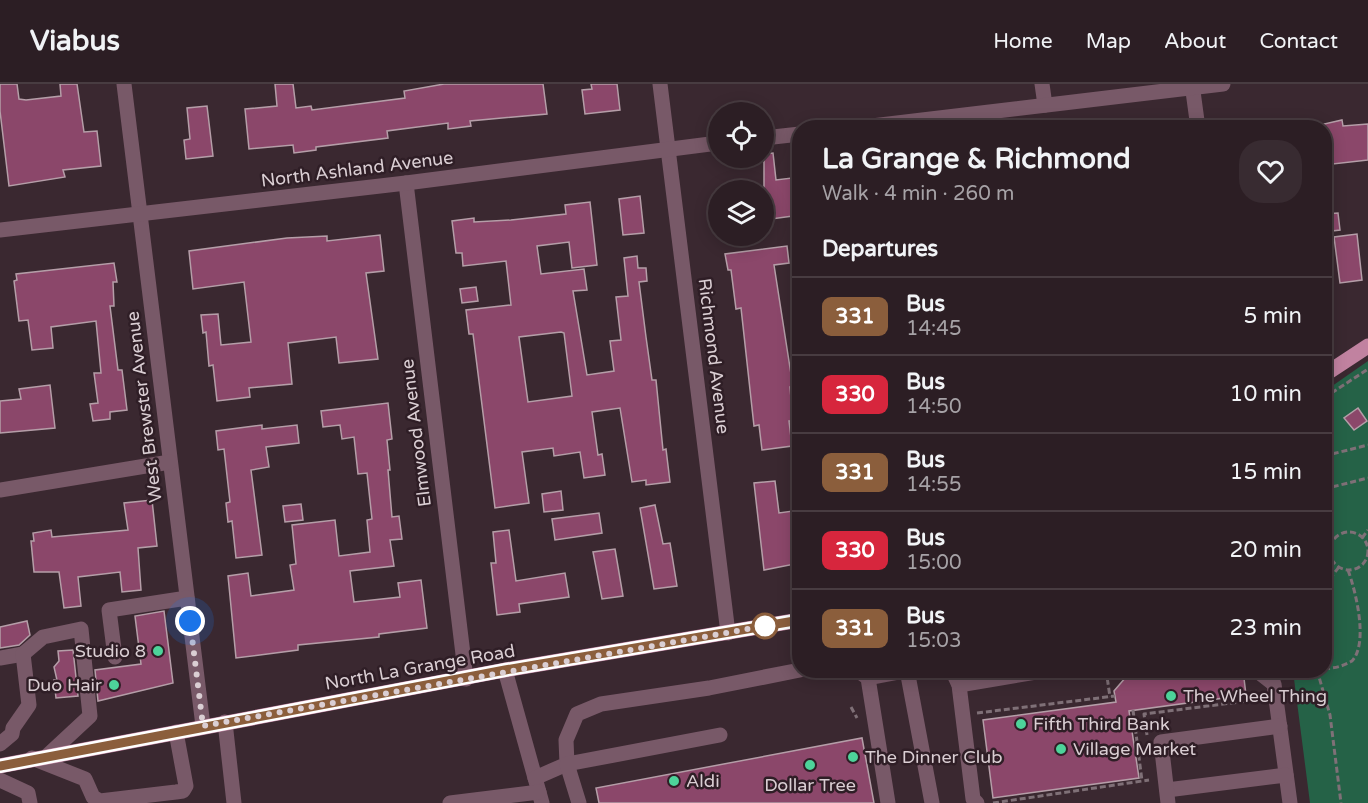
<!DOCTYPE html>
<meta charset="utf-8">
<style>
body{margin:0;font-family:"Varela Round",sans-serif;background:#382b31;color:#f1f3f6;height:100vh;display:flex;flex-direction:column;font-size:22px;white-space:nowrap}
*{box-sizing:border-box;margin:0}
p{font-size:20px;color:#a6a2a6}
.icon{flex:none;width:33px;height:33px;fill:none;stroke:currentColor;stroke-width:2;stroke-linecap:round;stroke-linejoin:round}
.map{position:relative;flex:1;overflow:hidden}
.drawer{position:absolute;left:792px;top:36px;width:540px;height:558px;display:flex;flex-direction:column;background:#2c1e24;border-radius:24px;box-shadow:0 3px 15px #0003,0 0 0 2px #483c41}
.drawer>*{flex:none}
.badge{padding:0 12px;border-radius:9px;font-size:21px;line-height:39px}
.buttons{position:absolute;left:708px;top:18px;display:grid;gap:12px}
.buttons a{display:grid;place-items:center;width:66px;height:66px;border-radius:50%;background:#2c1e24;box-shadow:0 3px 15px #0003,0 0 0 2px #483c41;font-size:30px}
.you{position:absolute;width:30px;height:30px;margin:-15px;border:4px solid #fff;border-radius:50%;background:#1a73e8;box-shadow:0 0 0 9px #1a73e833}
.map>.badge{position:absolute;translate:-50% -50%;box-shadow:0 0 0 3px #fff}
h2{padding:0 30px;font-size:22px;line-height:54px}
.round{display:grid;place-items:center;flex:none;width:63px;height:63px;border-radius:24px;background:#382b31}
.head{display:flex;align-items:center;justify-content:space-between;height:102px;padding:0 30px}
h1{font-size:28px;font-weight:800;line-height:45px}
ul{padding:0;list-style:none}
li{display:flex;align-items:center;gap:18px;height:78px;padding:0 30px;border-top:2px solid #483c41}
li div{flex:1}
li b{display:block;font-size:22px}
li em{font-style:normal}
li .badge{min-width:66px;font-weight:700;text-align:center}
header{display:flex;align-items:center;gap:36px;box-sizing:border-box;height:84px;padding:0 30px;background:#2c1e24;border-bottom:2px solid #483c41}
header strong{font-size:28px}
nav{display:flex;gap:33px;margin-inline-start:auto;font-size:21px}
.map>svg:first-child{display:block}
.green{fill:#256247}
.building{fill:#8b476a;stroke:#b59ea8;stroke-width:1.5;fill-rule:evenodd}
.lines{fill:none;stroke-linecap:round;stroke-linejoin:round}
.path{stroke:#7f7077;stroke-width:3;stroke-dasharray:6 3;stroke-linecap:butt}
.minor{stroke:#785968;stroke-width:15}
.major{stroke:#c182a0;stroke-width:15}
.line-casing{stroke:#fff;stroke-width:14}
.line{stroke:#8b5e3c;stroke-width:9}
.walk{stroke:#daced3;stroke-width:6;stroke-dasharray:0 10.8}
.stop-dot{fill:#fff;stroke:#8b5e3c;stroke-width:3}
.poi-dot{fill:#4dd39a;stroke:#2f1e26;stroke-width:2}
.labels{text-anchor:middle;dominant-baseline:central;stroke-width:5;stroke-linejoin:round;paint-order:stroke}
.street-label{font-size:18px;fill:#daced3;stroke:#2f1e26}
.poi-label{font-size:18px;fill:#daced3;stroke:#2f1e26;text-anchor:start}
</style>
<header>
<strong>Viabus</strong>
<nav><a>Home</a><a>Map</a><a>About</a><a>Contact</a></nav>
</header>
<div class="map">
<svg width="1368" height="719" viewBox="0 0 1368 719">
<rect width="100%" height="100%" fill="#3a2830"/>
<path class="green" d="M1368,277V719H1310L1293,587L1324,586L1325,307Z"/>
<g class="building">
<path d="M0,0H17L19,15L26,16L61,12L60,0H77L84,48L97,47L101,82L63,86L65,93L9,102L0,27Z"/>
<path d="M275,0H293L296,24L311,22L312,26L405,14L404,7L444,0H543L547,30L470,37L471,42L448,45V39L387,47L388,54L316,63V66L294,69L293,61L249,65L245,25L277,22Z"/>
<path d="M591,0H617L620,26L585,30L582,6L592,5Z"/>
<path d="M207,22L213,72L186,75L184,56L190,55L187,24Z"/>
<path d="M1342,36L1343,42L1368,40V76L1324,81V40Z"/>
<path d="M773,69L776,96L800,93V131L764,136V70Z"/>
<path d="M640,112L644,149L623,151L619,115Z"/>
<path d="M590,118L597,181L572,184L569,158L537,162L541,190L584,185L587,206L573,207L587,291L614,287L610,257L621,256L616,213L628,212L624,174L637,172L638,184H646L647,197L639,198L646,253L652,296H656L663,366L666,365L670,398L646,401V396L632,398L620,324L592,328L598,371L602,370L605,391L584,394L580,368L554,372L553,364L522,368L529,419L495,424L473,250H469L466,226L511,221L506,177L463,182L462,169H456L452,137L474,134V138L511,136L566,130L565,121ZM561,248L564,249L572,312L528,318L519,253Z"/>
<path d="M1338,129L1340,146L1324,148V130Z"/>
<path d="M1357,150L1362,196L1340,199L1334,153Z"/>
<path d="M380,151L384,187L366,189L378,275L339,279L336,253L288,259L292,300L249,304L250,313L217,317L213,281L209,282L206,248L203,249L201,231L218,230L221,261L251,258L244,198L193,205L189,167L287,154L327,152V157Z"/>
<path d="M787,162L789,179L774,181L793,303H790L793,337H789L792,362L762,366L759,341L754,342L741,224L736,225L731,186H728L725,170Z"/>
<path d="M114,179L117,198H113L114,222H110L118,286H122L127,326L110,328V335L93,337L90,320L98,319L94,289H101L96,237L51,243L53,264L32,266L28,236L19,237L14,197L17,196L16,190Z"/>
<path d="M476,203L478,217L462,219L460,205Z"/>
<path d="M50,301L55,344L0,349V317L21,315L19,305Z"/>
<path d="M388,319L392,355L387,356L390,386H388L392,433L399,432L402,455L390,456L394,482L350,487L354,518L400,513L398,499L421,496L427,544L379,550V553L298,561V566L236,574L228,492L248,489L251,512L294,506L290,481L296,480L292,441L335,436L339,472L370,468L367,436L372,435L367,389L358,390L354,353L342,355L340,341L323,343L321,327Z"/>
<path d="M1358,324L1367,337L1354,346L1344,334Z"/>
<path d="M262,341V345L297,341L299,359L266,363L269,383L251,386L262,471L236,474L232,437L228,438L226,419L230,418L224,365L218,366L216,347Z"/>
<path d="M775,397L779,429L800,426V479L764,486L754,399Z"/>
<path d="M561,407L563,426L544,428L542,410Z"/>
<path d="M152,416L157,462L138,464L141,506L122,508L120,488L78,493L81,522L64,524L59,488H34L31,457H34L33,449L51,446L52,453L128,446L124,419Z"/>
<path d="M301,420L303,436L285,438L283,422Z"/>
<path d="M655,421L663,460L670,459L677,502L654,505L640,424Z"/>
<path d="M599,429L602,449L555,456L552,435Z"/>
<path d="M509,446L516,497L565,489L569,513L519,520L520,528L497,531L491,479H496L493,448Z"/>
<path d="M615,465L623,512L602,515L593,468Z"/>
<path d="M164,527L173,599L98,617L95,586L141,580L135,532Z"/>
<path d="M27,537L30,551L19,561L0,564V543Z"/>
<path d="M73,566L78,612L56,614L54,596H57L54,583L59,577L58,567Z"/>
<path d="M1132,586H1243L1246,611L1129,627L1139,694L993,714L983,636L1116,618L1114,607Z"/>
<path d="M862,654L874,719H599L596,704Z"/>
</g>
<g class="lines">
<g class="path">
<path d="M1324,314L1368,285"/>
<path d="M1324,372L1368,361"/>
<path d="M1324,405L1368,394"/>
<circle cx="1349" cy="467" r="19"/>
<path d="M1324,450L1333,456"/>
<path d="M1362,454L1368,446"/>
<path d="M1324,502L1339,483"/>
<path d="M1324,584C1334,585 1343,582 1352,577C1368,560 1357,511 1348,486"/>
<path d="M1106,586L1110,613"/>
<path d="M1128,586L1129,593"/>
<path d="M1317,586L1330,631L1341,719"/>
<path d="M1288,593L1299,586"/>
<path d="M851,623L857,634"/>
<path d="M1133,626L1142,697"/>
<path d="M977,629L1115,612"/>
<path d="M1147,651L1144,630L1248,617L1261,613"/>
<path d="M993,719L1149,696"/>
</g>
<g class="minor">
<path d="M124,0L203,642"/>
<path d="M660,0L728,549"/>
<path d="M1042,0L1045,21"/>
<path d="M1192,0L1198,44"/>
<path d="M855,44L1223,0"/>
<path d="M764,54L800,50"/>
<path d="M406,99L466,595"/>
<path d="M0,146L406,99L718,59"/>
<path d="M0,406L170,378"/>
<path d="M115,573L109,526L187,514"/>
<path d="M0,574L23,570"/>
<path d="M505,586L542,719"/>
<path d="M857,586L868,594L888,719"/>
<path d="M907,586L932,719"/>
<path d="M952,586L959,601L973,715L977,719"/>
<path d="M1256,586L1274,600L1290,719"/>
<path d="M868,594L910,586"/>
<path d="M959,601L1048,586"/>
<path d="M225,638L234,719"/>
<path d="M0,660L12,650L13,644L29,621L23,570L43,553L81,545L90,632L48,671"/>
<path d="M32,674L85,695L93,713L100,717L176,708L183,707L186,702L176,648"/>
<path d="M535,694L567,680L566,656L577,630L601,620L709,604L800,586"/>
<path d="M0,696L28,709L30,719"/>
<path d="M1167,706L1286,691"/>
<path d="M450,719L539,708"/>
<path d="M579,719L567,680L720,651"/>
<path d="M1168,719L1161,658L1280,642"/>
</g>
<g class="major">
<path d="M1324,291L1368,262"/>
<path d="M0,682L505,586L800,536"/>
</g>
</g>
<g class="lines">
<defs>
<path id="line" d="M0,682L505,586L800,536"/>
</defs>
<use href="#line" class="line-casing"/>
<use href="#line" class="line"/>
<path class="walk" d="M190,537L203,642L765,542"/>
</g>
<circle class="stop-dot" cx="765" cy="542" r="12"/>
<g class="poi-dot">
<circle cx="158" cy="567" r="6"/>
<circle cx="114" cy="601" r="6"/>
<circle cx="1171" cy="612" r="6"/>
<circle cx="1021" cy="640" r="6"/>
<circle cx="1061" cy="665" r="6"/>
<circle cx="853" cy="673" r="6"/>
<circle cx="810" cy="681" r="6"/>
<circle cx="674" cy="697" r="6"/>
</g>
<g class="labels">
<g class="street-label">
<text transform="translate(357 85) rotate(-7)">North Ashland Avenue</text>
<text transform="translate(714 272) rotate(83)">Richmond Avenue</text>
<text transform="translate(144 323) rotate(-97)">West Brewster Avenue</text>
<text transform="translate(416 349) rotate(-97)">Elmwood Avenue</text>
<text transform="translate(420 583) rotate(-10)">North La Grange Road</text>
</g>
<g class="poi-label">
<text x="146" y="567" text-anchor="end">Studio 8</text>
<text x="102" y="601" text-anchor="end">Duo Hair</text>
<text x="1183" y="612">The Wheel Thing</text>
<text x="1033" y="640">Fifth Third Bank</text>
<text x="1073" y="665">Village Market</text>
<text x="865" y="673">The Dinner Club</text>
<text x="686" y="697">Aldi</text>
<text x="810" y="701" text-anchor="middle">Dollar Tree</text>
</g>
</g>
</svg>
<div class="buttons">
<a><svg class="icon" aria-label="locate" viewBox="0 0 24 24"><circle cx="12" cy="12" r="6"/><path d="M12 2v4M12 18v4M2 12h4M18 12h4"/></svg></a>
<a><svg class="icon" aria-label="layers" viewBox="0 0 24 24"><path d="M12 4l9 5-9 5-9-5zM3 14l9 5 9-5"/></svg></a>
</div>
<div class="you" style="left:190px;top:537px"></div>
<section class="drawer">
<div class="head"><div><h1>La Grange &amp; Richmond</h1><p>Walk · 4 min · 260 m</p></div><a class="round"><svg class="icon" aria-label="heart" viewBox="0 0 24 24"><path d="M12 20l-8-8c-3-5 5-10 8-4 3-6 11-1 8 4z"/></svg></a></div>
<h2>Departures</h2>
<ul>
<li><span class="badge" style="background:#8b5e3c;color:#fff">331</span><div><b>Bus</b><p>14:45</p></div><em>5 min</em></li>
<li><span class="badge" style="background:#d7263d;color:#fff">330</span><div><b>Bus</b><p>14:50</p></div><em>10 min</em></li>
<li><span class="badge" style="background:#8b5e3c;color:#fff">331</span><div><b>Bus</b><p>14:55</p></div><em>15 min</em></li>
<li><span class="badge" style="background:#d7263d;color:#fff">330</span><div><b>Bus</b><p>15:00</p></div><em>20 min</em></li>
<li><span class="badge" style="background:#8b5e3c;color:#fff">331</span><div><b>Bus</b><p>15:03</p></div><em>23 min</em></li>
</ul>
</section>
</div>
